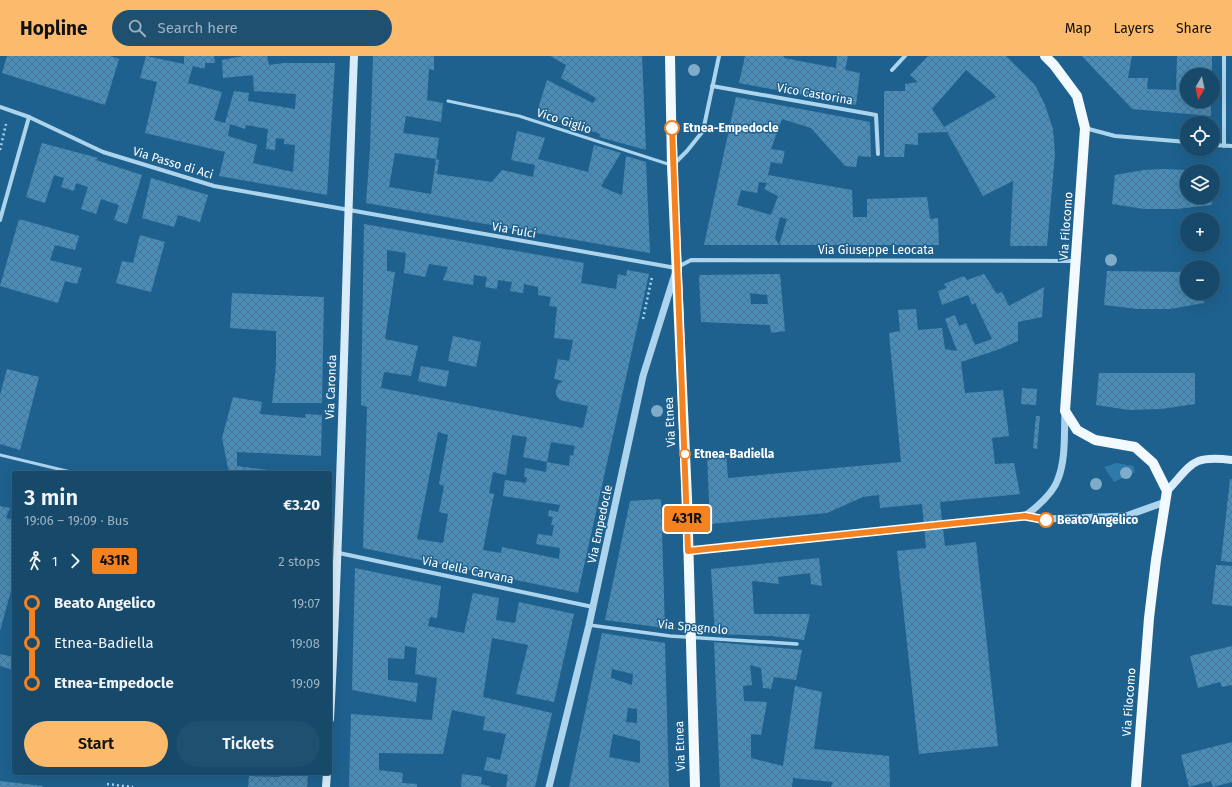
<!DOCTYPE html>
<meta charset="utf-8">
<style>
body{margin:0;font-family:"Fira Sans",sans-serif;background:#1f5070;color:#f1f3f6;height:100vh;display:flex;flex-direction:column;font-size:15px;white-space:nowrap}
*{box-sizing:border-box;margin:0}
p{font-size:13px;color:#9eb2c1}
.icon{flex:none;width:22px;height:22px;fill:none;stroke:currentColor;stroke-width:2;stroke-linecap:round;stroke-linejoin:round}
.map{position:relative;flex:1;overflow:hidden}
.details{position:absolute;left:12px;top:415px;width:320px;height:304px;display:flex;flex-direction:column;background:#16496a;border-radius:4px;box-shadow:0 4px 16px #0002,0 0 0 1px #35617e}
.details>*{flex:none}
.badge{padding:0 8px;border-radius:3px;font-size:14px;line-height:26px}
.needle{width:26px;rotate:189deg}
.tools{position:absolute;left:1180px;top:12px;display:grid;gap:8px}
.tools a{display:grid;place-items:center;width:40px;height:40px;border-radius:50%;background:#16496a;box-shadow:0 4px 16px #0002,0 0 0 1px #35617e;font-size:20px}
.map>.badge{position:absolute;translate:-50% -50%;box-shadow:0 0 0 2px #fff}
.legs{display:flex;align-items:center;gap:6px;height:44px;padding:0 12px;font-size:13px}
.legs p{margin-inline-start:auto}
.headline{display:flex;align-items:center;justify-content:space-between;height:68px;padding:0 12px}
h1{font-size:22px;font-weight:600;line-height:30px}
.cta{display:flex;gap:8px;margin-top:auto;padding:8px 12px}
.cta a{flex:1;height:46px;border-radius:24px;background:#fcba6c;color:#111;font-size:16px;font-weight:600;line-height:46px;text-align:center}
.cta a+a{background:#1f5070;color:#f1f3f6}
ul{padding:0 12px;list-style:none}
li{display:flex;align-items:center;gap:14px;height:40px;font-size:15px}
li i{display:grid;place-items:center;width:6px;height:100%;margin:0 5px;background:currentColor}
li i::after{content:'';width:10px;height:10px;margin:-5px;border:3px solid;border-radius:50%;background:#16496a}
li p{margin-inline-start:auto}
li:first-child i{background:linear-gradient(#0000 50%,currentColor 0)}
li:last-child i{background:linear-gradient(currentColor 50%,#0000 0)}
header{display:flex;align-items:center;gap:24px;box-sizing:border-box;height:56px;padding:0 20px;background:#fcba6c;color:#111}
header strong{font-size:19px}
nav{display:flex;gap:22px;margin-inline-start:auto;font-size:14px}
.search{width:280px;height:36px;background:#1f5070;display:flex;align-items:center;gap:10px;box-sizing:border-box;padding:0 14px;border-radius:22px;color:#9eb2c1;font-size:15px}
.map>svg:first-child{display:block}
.garden{fill:#2e7baa}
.building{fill:url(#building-cross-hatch);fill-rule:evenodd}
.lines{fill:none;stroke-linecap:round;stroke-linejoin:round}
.tertiary-tunnel{stroke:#40799f;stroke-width:7;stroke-dasharray:7 3.5;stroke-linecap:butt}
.path{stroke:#acd4ed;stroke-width:2.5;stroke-dasharray:2 3;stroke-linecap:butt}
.service{stroke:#acd4ed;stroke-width:3}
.pedestrian{stroke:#acd4ed;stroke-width:3.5}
.minor{stroke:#acd4ed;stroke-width:4}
.tertiary{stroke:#acd4ed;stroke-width:7}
.secondary{stroke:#d9ecf9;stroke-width:8}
.primary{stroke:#f2f9ff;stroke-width:10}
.tree{fill:#81acc9}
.line-1-casing{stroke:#fff;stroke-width:9}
.line-1{stroke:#f58220;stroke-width:6}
.stop-1-dot{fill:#fff;stroke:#f58220;stroke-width:2}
.labels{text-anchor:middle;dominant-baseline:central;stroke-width:3;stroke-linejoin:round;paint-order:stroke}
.street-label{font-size:12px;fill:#fff;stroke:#1e618e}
.stop-label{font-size:12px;font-weight:bold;fill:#fff;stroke:#1e618e;text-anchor:start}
</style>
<header>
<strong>Hopline</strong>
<div class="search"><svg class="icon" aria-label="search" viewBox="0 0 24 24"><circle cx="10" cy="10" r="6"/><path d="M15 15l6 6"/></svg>Search here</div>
<nav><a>Map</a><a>Layers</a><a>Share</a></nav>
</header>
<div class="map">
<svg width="1232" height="731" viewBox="0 0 1232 731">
<defs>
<pattern id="building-cross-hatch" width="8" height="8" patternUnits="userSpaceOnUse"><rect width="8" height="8" fill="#4a8db8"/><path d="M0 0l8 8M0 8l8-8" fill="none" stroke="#4b738d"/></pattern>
</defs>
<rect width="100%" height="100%" fill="#1e618e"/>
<path class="garden" d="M1117,407L1133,410L1135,416L1114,426L1104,411Z"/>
<g class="building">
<path d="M7,0H110L119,3L105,49L2,17Z"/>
<path d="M146,0L184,8V0H214L215,7H205V13L193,10L188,27L222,36L214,64L225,67L234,35L249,37L248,45L295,53L296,38L254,35L253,19L223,22L222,4L243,0H267L269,9L284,7H335L327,139L219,120L225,96L145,77L157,26L140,22ZM230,68L245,73L246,69L268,73L266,93L275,94L276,82L284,83V88L295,89L293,116L253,107L257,89L228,80Z"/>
<path d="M373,0H434V14L429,13L427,44L443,47L441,66L406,60L403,77L439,82L436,103L395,97L389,131L431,138L436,103L439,104L437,118L492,126L502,114L533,121L535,109L511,104L517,75L545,82L538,103L588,116L594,89L621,97L601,130L611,135L622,139L626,100L646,106L650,197L366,147L370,93Z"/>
<path d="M550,0H642L646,94L599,81L600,78L537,56L547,24L593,47L596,42L561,22L566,9Z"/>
<path d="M745,0H784V2L836,12L837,0H848L845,14L860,17L856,49L739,27Z"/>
<path d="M928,0H1006L1035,29L1045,49L1053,73L1055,98L1047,190H1010L1013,125L983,140L947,76L918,77V89L905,88L904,101H884V35H905V28L918,26L910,19ZM966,14L993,37L996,41L944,71L932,53Z"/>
<path d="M1082,0H1132L1128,22H1148L1147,33L1176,34L1177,0H1212V19H1187V45H1211V60L1132,53Z"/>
<path d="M736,41L870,66L871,101L858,100L856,111L845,110L811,72L782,63L771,93L785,95L782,108L771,106L768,119L852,134L853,161H867V143L927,141L930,163L938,162L939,189H779L787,163L780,161L775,182L779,189H704ZM759,126L767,127L764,133L778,140L771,159L737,149L741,134L757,137Z"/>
<path d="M42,87L98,102L96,104L142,119L127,168L114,164L119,149L101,143L96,158L81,153L88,131L76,127L74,135L61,131L64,122L54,119L45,147L26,141Z"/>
<path d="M1163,113L1187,114V141H1212V149L1176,153H1144L1112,148L1115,119L1144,114Z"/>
<path d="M151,122L208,139L200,166L178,159L174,171L142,162Z"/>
<path d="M19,163L79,180L75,194L55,189L50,204L82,212L77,228L65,225L58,247L0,230Z"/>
<path d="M364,168L584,207L581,227L616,233L618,218L626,220L627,214L649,218L578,537L363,492L367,351L361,349ZM387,194L406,197L404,217L425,221L429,208L448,211L443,224L473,229L474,219L487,221L485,231L497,233L498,224L512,226L510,235L523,237L524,228L538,231V239L551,241L549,250L557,251L554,282L573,284L569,305L558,303L554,323L563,325L558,328L556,334V339L560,344L588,350L583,372L381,332L384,316L411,320L418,290L385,283L395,216L387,215ZM438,376L448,379L439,428L444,430L439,456L448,458L443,487L417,483ZM512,379L527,381L523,401L547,406L551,386L575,390L573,400L570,399L569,410L547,406L546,416L525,412L524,421H527L526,427L505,424L503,440L560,449L558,456L549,454L548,460L553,461L551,469H554L552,480L538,478L536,488L560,492L559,503L502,491L501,497L483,494L494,438L489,437L493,416L506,419Z"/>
<path d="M140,179L165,186L151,236L116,227L122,205L133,207Z"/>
<path d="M1107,215L1187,216V237H1204V247L1170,253H1138L1104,249Z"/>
<path d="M780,218L785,275L771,277L770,269L701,266L699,219ZM750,237L767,239L768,248H751Z"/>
<path d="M984,218L997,238L1002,236L1009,250L1044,231L1042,261L1018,266V285L997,294L961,306L965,337L1003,334L1009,380L992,382L995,408L1014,407L1020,438L940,446L945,490L976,486L998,690L919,698L897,495L926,492L922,448L880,452L879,439L863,441L827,457L710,468L707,398L726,397L728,422L901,406L889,277L900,275L898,254L916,253L918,274L942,272L945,293L957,295L945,263L955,259L959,270L966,267L975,289L992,283L975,247L972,249L968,239L942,249L938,235L947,232L944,228L964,220L967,224Z"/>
<path d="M232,237L324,241L322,347H272L276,309V275L230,272Z"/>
<path d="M453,280L481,286L476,311L448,305Z"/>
<path d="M421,310L449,315L446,331L418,325Z"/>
<path d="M7,313L39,321L20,394L0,388V339Z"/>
<path d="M1099,317H1195V348L1161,353L1129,354L1096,349Z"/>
<path d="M1022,332L1037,333L1036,349L1021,348Z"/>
<path d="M233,341L262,346L260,358L306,362L305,358L322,359L321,400L237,396V410L293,417H229L222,382Z"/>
<path d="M1036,360H1040L1037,393L1033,392Z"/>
<path d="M1230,423H1232V506L1221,505Z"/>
<path d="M661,443L665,572L605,564L630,445Z"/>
<path d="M0,450L10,452L6,462L14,464V524L0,575Z"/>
<path d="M819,502L822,530L811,528L810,517L778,521L779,528L752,525L754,558H810L804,584L771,580L715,578L711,513Z"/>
<path d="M1216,509L1232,510V550L1212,548Z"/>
<path d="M355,512L441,530L437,562L430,561L428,570L464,577L473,537L499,542L496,564L515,567L519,546L574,558L554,646L516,638L528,589L492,582L483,641L552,657L535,731H506L508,719L484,714L487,701L500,704L506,678L483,674L485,661L452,654L443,698L379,697V714L403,717L402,727L417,728V731H349L351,658L432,664L437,622L415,618L417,592L405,590L404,603L388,602V624L418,627L416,646L352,634Z"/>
<path d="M602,577L665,587L669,731H569ZM612,613L633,618L632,629L611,622ZM628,652L637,653V667L626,666ZM613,678L640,685V707L609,701Z"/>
<path d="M714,586L802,594L796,624L774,621L771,633L763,632L761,612L750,609L752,629L743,630L744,645L767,646L761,679L751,678V702L783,710L795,630L822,636L814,693L889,700L890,731H831L833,726L793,722L792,731H720Z"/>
<path d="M1232,590V629L1222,631L1220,626L1198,632L1190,600Z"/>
<path d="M0,598L14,601V614L0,610Z"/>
<path d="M1232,686V726L1213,731L1211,725L1189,731L1181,699Z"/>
<path d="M207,717H249V720L279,721L278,717L308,718L307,731H248L249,720L207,718Z"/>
<path d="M462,718L482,721L481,728L492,731H461Z"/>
<path d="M0,725L43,730V731H0Z"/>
</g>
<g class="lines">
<path class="tertiary-tunnel" d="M924,471L943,469"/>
<g class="path">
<path d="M0,94L6,68"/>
<path d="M643,263L652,221"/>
<path d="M107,728L133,731"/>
</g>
<g class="service">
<path d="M448,45L519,60L671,109"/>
<path d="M0,399L75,417"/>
</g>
<path class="pedestrian" d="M589,569L670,580L797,588"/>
<g class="minor">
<path d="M892,14L905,0"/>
<path d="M712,30L876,59L878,98"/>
<path d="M0,51L29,61L103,96L214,130L676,212L691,204L1074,205"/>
<path d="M1085,72L1115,80L1187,86"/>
<path d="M1213,89L1232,90"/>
<path d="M1224,90V0"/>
<path d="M673,109L687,95L703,75L719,0"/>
<path d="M0,164L29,61"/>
<path d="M339,497L593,551"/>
</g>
<g class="tertiary">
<path d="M1025,460C1037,451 1053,438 1058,423C1066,403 1064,377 1065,355"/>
<path d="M943,469L1025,460L1046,463L1126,460L1165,446"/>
<path d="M688,495L924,471"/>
<path d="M549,731L589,569L643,320L675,218"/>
</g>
<g class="secondary">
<path d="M1167,435C1193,407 1192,399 1232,404"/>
<path d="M330,663C342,442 345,221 354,0"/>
<path d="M326,731L327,717"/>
</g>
<g class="primary">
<path d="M670,0L672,110L687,442L695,731"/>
<path d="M1045,0L1054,9L1077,40L1085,72L1065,355L1077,374L1095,384L1135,391L1153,407L1167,435L1156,504L1149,562L1136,731"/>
</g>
</g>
<g class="tree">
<circle cx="694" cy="14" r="6"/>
<circle cx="1111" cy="204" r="6"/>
<circle cx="657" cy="355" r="6"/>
<circle cx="1126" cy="417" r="6"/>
<circle cx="1096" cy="428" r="6"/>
</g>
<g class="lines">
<defs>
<path id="line-1" d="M672,72L688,495L1025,460L1046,464"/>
</defs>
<use href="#line-1" class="line-1-casing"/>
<use href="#line-1" class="line-1"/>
</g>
<g class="stop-1-dot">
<circle cx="672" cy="72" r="7"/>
<circle cx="685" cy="398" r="5"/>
<circle cx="1046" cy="464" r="7"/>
</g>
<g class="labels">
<g class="street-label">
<text transform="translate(815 38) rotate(10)">Vico Castorina</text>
<text transform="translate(564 65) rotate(18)">Vico Giglio</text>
<text transform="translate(173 107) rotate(17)">Via Passo di Aci</text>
<text transform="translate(1066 170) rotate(-86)">Via Filocomo</text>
<text transform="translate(514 174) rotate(10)">Via Fulci</text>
<text x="876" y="194">Via Giuseppe Leocata</text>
<text transform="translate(331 331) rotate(-88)">Via Caronda</text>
<text transform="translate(670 366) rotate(-93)">Via Etnea</text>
<text transform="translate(600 468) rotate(-78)">Via Empedocle</text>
<text transform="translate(468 514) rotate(12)">Via della Carvana</text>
<text transform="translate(693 571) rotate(5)">Via Spagnolo</text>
<text transform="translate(1129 646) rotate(-86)">Via Filocomo</text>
<text transform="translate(680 690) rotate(-92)">Via Etnea</text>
</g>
<g class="stop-label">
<text x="683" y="72">Etnea-Empedocle</text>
<text x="694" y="398">Etnea-Badiella</text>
<text x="1057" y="464">Beato Angelico</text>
</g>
</g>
</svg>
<div class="tools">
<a><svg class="needle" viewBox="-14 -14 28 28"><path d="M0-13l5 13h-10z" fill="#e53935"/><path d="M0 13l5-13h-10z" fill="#9eb2c1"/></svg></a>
<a><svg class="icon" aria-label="locate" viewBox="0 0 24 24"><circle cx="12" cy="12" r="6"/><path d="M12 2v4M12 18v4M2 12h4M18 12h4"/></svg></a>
<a><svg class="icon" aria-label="layers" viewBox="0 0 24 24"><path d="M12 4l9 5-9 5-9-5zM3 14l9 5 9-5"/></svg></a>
<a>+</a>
<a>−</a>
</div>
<b class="badge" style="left:687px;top:463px;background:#f58220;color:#111">431R</b>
<section class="details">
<div class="headline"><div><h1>3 min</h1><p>19:06 – 19:09 · Bus</p></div><b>€3.20</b></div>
<div class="legs"><svg class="icon" aria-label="walk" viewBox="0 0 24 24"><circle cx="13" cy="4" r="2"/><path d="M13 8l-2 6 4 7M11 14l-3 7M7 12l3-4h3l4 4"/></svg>1<svg class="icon" aria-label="forward" viewBox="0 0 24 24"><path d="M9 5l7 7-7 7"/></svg><b class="badge" style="background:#f58220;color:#111">431R</b><p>2 stops</p></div>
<ul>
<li><i style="color:#f58220"></i><b>Beato Angelico</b><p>19:07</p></li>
<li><i style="color:#f58220"></i><span>Etnea-Badiella</span><p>19:08</p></li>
<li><i style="color:#f58220"></i><b>Etnea-Empedocle</b><p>19:09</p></li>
</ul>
<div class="cta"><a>Start</a><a>Tickets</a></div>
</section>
</div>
